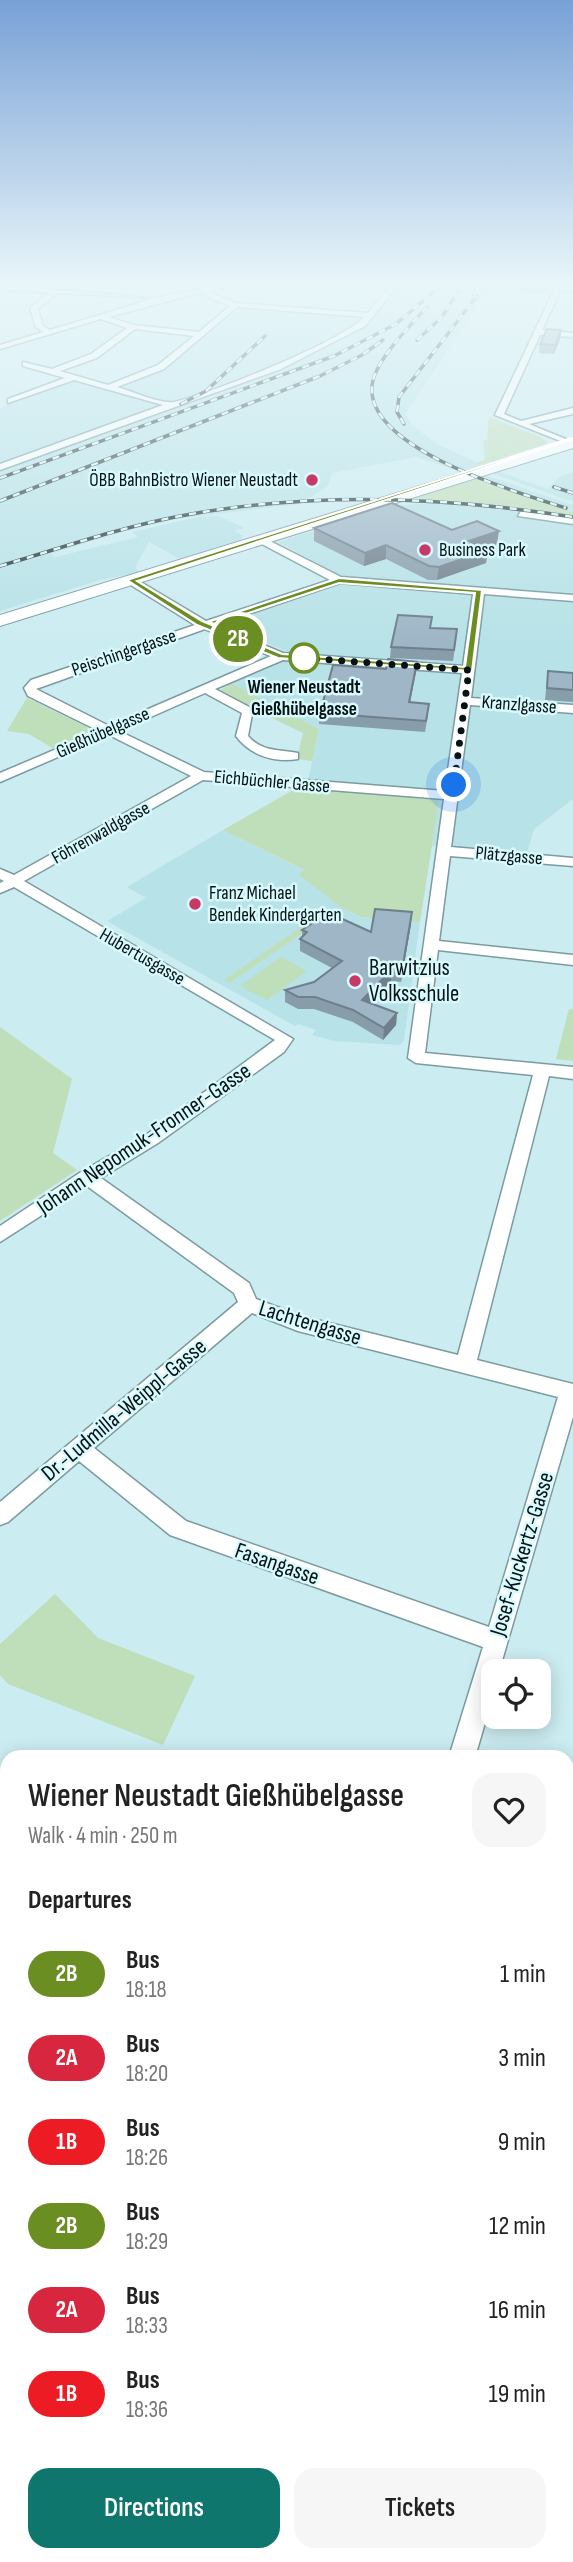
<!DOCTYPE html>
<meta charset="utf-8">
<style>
body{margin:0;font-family:"Sofia Sans Condensed",sans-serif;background:#f6f6f6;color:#222;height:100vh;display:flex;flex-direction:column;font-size:26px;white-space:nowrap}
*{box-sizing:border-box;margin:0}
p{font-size:23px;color:#767676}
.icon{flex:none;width:38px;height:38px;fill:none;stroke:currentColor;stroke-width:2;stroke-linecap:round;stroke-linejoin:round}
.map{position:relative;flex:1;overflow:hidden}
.sheet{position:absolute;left:0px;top:1750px;width:574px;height:812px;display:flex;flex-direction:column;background:#fff;border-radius:21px 21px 0 0;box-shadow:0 4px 18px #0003}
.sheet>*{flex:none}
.badge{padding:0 14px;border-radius:23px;font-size:24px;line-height:46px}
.buttons{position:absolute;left:481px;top:1659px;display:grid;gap:14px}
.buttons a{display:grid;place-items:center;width:70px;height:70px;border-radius:14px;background:#fff;box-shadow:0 4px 18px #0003;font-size:35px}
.you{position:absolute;width:35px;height:35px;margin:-18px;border:5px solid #fff;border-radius:50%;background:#1a73e8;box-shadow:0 0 0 10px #1a73e833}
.map>.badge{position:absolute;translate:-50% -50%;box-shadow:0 0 0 4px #fff}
h2{padding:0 28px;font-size:26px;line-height:63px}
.round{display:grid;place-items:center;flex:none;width:74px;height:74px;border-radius:21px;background:#f6f6f6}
.head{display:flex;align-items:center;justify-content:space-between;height:119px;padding:0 28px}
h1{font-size:33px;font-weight:600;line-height:52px}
.action{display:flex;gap:14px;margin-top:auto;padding:14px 28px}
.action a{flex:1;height:80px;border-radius:21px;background:#0f766e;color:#fff;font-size:28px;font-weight:600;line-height:80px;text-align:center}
.action a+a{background:#f6f6f6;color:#222}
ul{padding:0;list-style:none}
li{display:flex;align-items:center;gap:21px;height:84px;padding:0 28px}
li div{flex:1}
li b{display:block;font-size:26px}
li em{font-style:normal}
li .badge{min-width:77px;font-weight:700;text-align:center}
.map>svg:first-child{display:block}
.built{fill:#b7e2e7}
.green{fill:#bfdeba}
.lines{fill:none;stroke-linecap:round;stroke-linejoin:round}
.street-casing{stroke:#7c9b9f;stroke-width:3}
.primary-casing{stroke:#7c9b9f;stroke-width:2}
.street{fill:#fff;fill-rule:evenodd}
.primary{fill:#fff;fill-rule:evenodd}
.rail-casing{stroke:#2a3a3b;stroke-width:3.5}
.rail{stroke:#d8fafe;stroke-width:2.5;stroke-dasharray:7;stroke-linecap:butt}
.wall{fill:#889daa}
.shaded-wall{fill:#6f7f8b}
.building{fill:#9eb6c6;stroke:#6f7f8b;stroke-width:2}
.line{fill:#6b8e23;stroke:#fff;stroke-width:2}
.walk{stroke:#061213;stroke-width:7;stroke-dasharray:0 12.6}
.poi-dot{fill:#c83a66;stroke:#d8fafe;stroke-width:2.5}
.stop-dot{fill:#fff;stroke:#6b8e23;stroke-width:3.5}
.labels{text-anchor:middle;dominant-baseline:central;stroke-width:5;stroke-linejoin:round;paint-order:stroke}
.far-poi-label{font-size:19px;fill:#061213;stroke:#d8fafe;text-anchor:start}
.far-street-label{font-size:19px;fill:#061213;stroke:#d8fafe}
.far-stop-label{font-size:19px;font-weight:bold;fill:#061213;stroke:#d8fafe}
.poi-label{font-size:23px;fill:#061213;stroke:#d8fafe;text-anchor:start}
.street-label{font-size:23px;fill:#061213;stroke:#d8fafe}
</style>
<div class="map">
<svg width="573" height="2562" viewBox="0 0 573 2562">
<rect width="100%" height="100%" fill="#cbecf1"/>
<g class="built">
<path d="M401,284L492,285L406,413L411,424L435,443L482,465L461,472L416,457L332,473L328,486L300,504L180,518L117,533L50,554L55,557L138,537L132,532L198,517L219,516L244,528L234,531L244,536L240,537L244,540L180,559L149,542L135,567L141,572L100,580L0,611V408L76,380L113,390L161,370L239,308L372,317Z"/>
<path d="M498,471L547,489L561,476L573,472V502L491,473Z"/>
<path d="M485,475L573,505V512L475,478Z"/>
<path d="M415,498L499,505L573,516H555L573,519V799L534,829L527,853L432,846L438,800L306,790L319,729L232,683L282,662L289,652L219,625L331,587L340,576L278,542L392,506L431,503L499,507L414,500Z"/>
<path d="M223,830L305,871L300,874L342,908L360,917L420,922L404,1040L400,1045L335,1041L312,1035L316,1030L299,1024L295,1026L107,921L146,898L127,887Z"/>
</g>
<g class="green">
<path d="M489,417L541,437L548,443L482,465L476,463L485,460L483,441L487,440Z"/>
<path d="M475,478L573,512V516L499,505L415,498Z"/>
<path d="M232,683L319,729L312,761L297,759L303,733L218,692Z"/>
<path d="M27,698L87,727L88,733L54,749L29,734L7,731Z"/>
<path d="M295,789L439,800L420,922L361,917L342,908L299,875L304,870L223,830Z"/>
<path d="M323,912L329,915L229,983L224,980Z"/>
<path d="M281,957L307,971L267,1000L240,986Z"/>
<path d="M569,1009H573V1061L556,1059Z"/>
<path d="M0,1027L72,1079L53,1153L77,1170L0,1221Z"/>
<path d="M55,1594L98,1638L195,1676L163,1745L8,1684L0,1675V1644Z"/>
</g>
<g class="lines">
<defs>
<g id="street">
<path d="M222,284H237L208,292L236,303L368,313L392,284H399L365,326L281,369L0,470V464L163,405L74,380L8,403V399L65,378L23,366V362L52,369L91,354L127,328L101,319L0,349V345L43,332L36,327L30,308L49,293L0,289V285L153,298L57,293L38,309L43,326L50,330L155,298ZM199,293L230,306L199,332L134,325L109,317ZM237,307L364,317C343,341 208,395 174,402C159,404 132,391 117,387L164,369ZM135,329L194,336L158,365L108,385L60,371L97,358Z"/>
<path d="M479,284H486L478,298H472Z"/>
<path d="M509,284L573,287V291L561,290L542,330L573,333V337L540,335L504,414L521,421L573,408V414L529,424L568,440V444L495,415L554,290Z"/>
<path d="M521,511L573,518V524L518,516Z"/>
<path d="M262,537L341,577L573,595V601L484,594L471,698L573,705V713L470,705L451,847L573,858V866L450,856L439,941L573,955V965L438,950L425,1053L573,1067V1079L549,1076L477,1360L573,1384V1417L499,1671H494V1692L475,1757H449L483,1647L170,1535L79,1461L8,1522L0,1525V1502L238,1302L234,1293L87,1186L0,1242V1226L81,1172L146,1135L275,1040L14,887L0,893V883L4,881L0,879V869L14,875L191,776L109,735L0,782V773L99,731L28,696L24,688L31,680L195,625L126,582V578H134L206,621L330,580L258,542L257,540ZM340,583L473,594L463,666L283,653L216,625ZM205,629L271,656L109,726L36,689ZM283,660L462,673L445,791L204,772L119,731L205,693L242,713L236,736C250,755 274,763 298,759V753C278,749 262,752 248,736L253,709L215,689ZM203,780L444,799L408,1058L416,1063L533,1075L458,1355L301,1316L256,1299L249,1283L101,1178L158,1143L284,1052L293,1039L24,881ZM252,1313L298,1331L558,1397L489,1627L186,1521L94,1448Z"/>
<path d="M0,1773L7,1776V1803L0,1800Z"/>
</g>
<path id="primary" d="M573,439V448L0,626V615Z"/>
</defs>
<use href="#street" class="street-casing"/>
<use href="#primary" class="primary-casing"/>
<use href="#street" class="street"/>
<use href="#primary" class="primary"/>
<defs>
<g id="rail">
<path d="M427,307C411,325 374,361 372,386C366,449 519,493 566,508"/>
<path d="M417,340L442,317L458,292"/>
<path d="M181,404L206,391L265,336"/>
<path d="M404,424L397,412L399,397L477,296"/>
<path d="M0,478L334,356L396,324L443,284"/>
<path d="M554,487L573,493"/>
<path d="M0,501L320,376L362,355L383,340"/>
<path d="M0,566C58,549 115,529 175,517C307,491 440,496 573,517"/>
</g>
</defs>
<use href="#rail" class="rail-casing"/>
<use href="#rail" class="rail"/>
</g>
<g class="wall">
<path d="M549,286L547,294L518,292L519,287Z"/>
<path d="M561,330L560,339L554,354L539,353L540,344Z"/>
<path d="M314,528L452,530L497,544L485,548L488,550L486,563L437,580H428L386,559L364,566L314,541Z"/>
<path d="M431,628L456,640L453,661L390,658L391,647Z"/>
<path d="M417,662L410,703L428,715L425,732L319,724L320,713L386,669Z"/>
<path d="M548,671L573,673V702L545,700Z"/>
<path d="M333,921L371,932L411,924L401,982L391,981L370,1003L397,1013L396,1025L383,1040L353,1022L314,1009H298L285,1002V990L314,982L332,968L300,951V939L302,938V930Z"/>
</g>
<g class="shaded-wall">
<path d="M561,330L560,339L554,354L555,345Z"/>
<path d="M499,531L497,544L468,554L469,541Z"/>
<path d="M386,545V559L364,566L365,553Z"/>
<path d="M488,550L486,563L437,580L439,567Z"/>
<path d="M417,662L416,672L408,713L409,702Z"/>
<path d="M412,912L411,924L401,982L402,970Z"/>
<path d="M392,969L391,981L361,1012L362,1000Z"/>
<path d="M397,1013L396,1025L383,1040L384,1028Z"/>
</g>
<g class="building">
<path d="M520,284H535L549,286L547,289L519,287Z"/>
<path d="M547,329L561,330L555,345L540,344Z"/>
<path d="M392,503L452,530L477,521L499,531L469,541L488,550L439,567L429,566L386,545L365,553L314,528Z"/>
<path d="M398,615L432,617L430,628L457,629L454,650L391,647Z"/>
<path d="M388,659L417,662L409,702L429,704L426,721L320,713L333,665L386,669Z"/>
<path d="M548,671L573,673V690L547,688Z"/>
<path d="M375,909L412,912L402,970L392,969L362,1000L397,1013L384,1028L353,1010L315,997H298L285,990L314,982L342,961L300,939L307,932L302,930L323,916L333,921L338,917L371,932Z"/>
</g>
<linearGradient id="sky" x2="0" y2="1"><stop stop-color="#79a1d6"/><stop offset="0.44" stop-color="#e8f6f9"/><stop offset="1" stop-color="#e8f6f9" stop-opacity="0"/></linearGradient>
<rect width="573" height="643" fill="url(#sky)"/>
<path class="line" d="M571,438L573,439L137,581L202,621L282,654L465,667L475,593L339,583L215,624L208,622L339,578L482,590L472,671L278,658L197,625L127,580Z"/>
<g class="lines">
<path class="walk" d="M304,658L469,670L454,785"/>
</g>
<g class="poi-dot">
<circle cx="312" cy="480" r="7"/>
<circle cx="425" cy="550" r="7"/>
<circle cx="195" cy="904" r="7"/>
<circle cx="355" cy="981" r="7"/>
</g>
<circle class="stop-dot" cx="304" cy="658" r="14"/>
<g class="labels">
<g class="far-poi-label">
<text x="298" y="480" text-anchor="end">ÖBB BahnBistro Wiener Neustadt</text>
<text x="439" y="550">Business Park</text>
<text x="209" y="893">Franz Michael<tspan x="209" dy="22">Bendek Kindergarten</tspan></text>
</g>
<g class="far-street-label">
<text transform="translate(124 653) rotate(-19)">Peischingergasse</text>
<text transform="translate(519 705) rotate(4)">Kranzlgasse</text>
<text transform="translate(103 733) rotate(-24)">Gießhübelgasse</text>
<text transform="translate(272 782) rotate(5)">Eichbüchler Gasse</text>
<text transform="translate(101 833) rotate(-29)">Föhrenwaldgasse</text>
<text transform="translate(509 856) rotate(5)">Plätzgasse</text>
<text transform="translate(142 957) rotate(30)">Hubertusgasse</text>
</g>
<g class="far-stop-label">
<text x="304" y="687">Wiener Neustadt<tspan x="304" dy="22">Gießhübelgasse</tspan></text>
</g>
<g class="poi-label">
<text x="369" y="968">Barwitzius<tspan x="369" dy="26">Volksschule</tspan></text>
</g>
<g class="street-label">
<text transform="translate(144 1139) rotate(-34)">Johann Nepomuk-Fronner-Gasse</text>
<text transform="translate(310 1323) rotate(17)">Lachtengasse</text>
<text transform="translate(124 1410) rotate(-40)">Dr.-Ludmilla-Weippl-Gasse</text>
<text transform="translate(522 1554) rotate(-73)">Josef-Kuckertz-Gasse</text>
<text transform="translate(277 1564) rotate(19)">Fasangasse</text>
</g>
</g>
</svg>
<div class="buttons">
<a><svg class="icon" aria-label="locate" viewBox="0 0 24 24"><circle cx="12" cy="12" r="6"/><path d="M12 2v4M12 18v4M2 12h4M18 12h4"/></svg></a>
</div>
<div class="you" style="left:454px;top:785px"></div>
<b class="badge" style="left:238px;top:639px;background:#6b8e23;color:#fff">2B</b>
<section class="sheet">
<div class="head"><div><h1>Wiener Neustadt Gießhübelgasse</h1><p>Walk · 4 min · 250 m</p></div><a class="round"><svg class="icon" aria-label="heart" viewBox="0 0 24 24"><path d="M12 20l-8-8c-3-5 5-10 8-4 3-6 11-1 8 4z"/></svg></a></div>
<h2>Departures</h2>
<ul>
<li><span class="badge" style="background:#6b8e23;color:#fff">2B</span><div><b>Bus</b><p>18:18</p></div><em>1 min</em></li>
<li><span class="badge" style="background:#d7263d;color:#fff">2A</span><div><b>Bus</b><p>18:20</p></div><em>3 min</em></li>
<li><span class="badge" style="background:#ed1c24;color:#fff">1B</span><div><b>Bus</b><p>18:26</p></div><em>9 min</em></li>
<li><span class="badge" style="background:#6b8e23;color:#fff">2B</span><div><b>Bus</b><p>18:29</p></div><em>12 min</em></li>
<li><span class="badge" style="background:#d7263d;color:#fff">2A</span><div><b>Bus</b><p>18:33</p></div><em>16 min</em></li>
<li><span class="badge" style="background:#ed1c24;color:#fff">1B</span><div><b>Bus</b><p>18:36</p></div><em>19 min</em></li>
</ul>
<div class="action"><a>Directions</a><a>Tickets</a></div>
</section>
</div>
